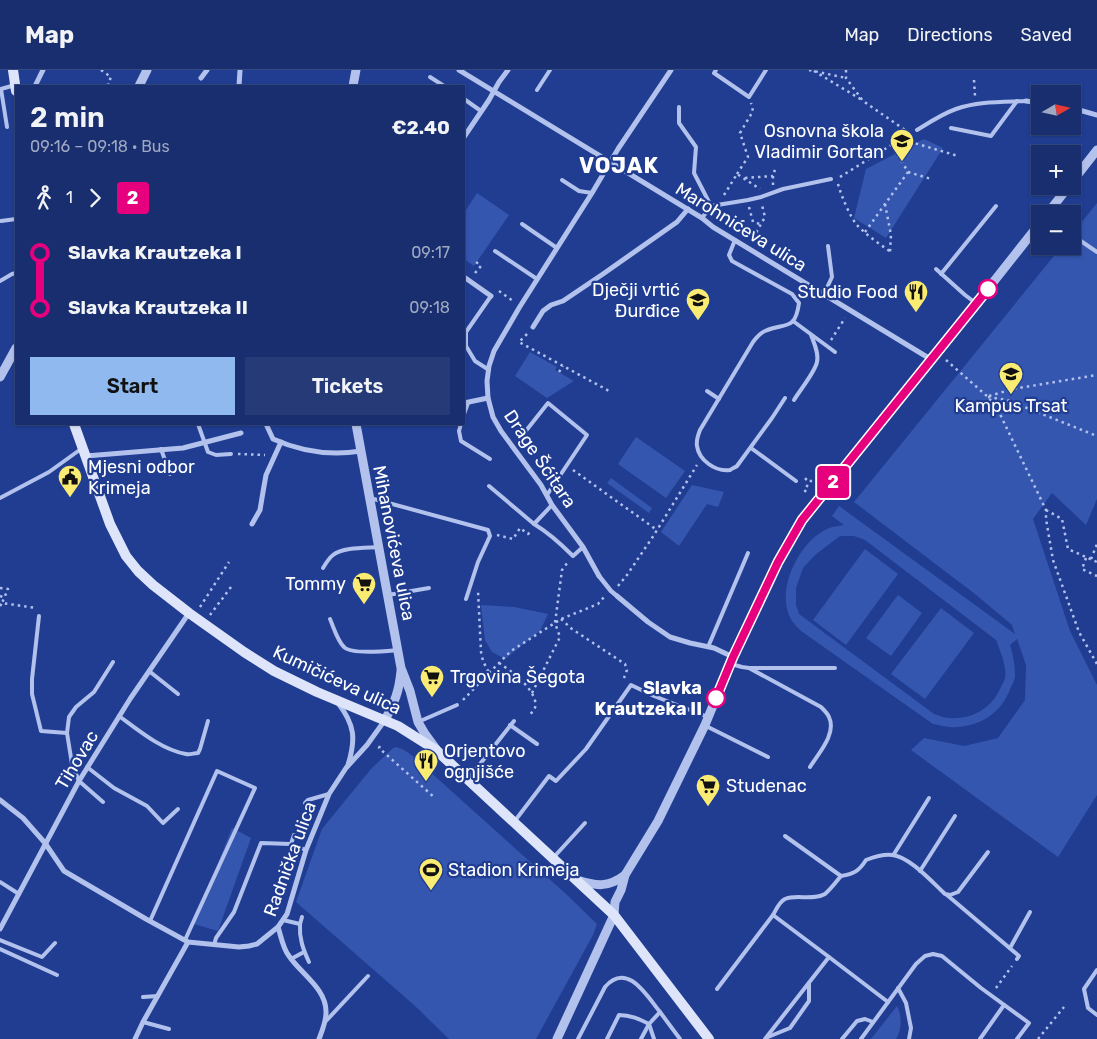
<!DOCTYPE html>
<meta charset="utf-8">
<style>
body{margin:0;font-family:Rubik,sans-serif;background:#253a76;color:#f1f3f6;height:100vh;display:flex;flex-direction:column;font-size:19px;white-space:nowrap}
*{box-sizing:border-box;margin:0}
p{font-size:16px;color:#9fa8c2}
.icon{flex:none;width:28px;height:28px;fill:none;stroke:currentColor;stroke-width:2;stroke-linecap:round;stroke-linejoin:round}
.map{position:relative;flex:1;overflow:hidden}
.side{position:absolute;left:15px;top:15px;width:450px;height:340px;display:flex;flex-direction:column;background:#182e6e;border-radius:0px;box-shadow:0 1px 4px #0004,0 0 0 1px #364a81}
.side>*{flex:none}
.badge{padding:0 10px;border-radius:4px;font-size:18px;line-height:32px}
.needle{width:32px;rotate:81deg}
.fabs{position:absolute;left:1031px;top:15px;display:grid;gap:10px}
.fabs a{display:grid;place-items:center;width:50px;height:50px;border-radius:0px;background:#182e6e;box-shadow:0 1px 4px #0004,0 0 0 1px #364a81;font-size:25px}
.map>.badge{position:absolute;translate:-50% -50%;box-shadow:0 0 0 2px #fff}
.legs{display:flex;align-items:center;gap:8px;height:55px;padding:0 15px;font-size:16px}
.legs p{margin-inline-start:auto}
.headline{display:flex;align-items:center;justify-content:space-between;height:85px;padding:0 15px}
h1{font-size:28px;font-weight:600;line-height:38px}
.action{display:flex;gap:10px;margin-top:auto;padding:10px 15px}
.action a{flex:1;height:58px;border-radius:0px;background:#90b9f0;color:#111;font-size:20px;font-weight:600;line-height:58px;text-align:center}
.action a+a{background:#253a76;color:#f1f3f6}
ul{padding:0 15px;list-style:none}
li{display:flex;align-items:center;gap:18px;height:55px;font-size:19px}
li i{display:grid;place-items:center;width:8px;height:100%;margin:0 6px;background:currentColor}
li i::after{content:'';width:12px;height:12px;margin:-6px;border:4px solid;border-radius:50%;background:#182e6e}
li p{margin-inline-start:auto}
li:first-child i{background:linear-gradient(#0000 50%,currentColor 0)}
li:last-child i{background:linear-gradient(currentColor 50%,#0000 0)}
header{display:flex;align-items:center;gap:30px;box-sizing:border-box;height:70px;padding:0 25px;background:#182e6e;border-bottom:1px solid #364a81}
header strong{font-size:24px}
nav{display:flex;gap:28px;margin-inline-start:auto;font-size:18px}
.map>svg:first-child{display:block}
.green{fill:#3456af;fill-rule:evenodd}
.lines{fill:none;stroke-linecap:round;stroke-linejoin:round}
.path{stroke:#b2c2ed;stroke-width:2.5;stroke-dasharray:2.5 4;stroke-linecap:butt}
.service{stroke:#b2c2ed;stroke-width:4}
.pedestrian{stroke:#b2c2ed;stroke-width:4.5}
.minor{stroke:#b2c2ed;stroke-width:5}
.tertiary{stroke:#b2c2ed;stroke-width:9}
.secondary{stroke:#dee5fa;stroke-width:10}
.line-1-casing{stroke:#fff;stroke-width:11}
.line-1{stroke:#e6007e;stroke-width:8}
.stop-1-dot{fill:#fff;stroke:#e6007e;stroke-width:2.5}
.labels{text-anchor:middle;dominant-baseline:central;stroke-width:4.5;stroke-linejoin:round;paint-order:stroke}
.poi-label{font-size:18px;fill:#fff;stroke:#203d92;text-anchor:start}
.street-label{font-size:18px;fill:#fff;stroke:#203d92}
.stop-label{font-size:18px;font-weight:bold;fill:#fff;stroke:#203d92;text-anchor:end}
.district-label{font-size:22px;font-weight:bold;letter-spacing:1px;fill:#fff;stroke:#203d92}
</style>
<header>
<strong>Map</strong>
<nav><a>Map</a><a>Directions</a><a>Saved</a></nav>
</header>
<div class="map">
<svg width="1097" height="969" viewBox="0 0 1097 969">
<rect width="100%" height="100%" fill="#203d92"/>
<g class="green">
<path d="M924,69L943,78L886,168L854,148L866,99Z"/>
<path d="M477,123L509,145L474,196L464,189V143Z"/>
<path d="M1097,133V429L1086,455L1052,423L1033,449L1070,561L1097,615V725L1058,787L911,680L924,668L964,676L998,668L1025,630L1026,595L1017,569L1010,575C1013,584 1015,596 1015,606C1015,609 1013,613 1011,617C1002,642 982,656 956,657C948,658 940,655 933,654L801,561C795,555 790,550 788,542C778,513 803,466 832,457C836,456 840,456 844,455L832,446L839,436L1015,564L1012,555L975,524L854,432L1062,176H1072L1073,163ZM840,466H854L865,470L996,570C1000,581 1007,596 1005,608C1004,612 1001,616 1000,619C991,639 971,650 949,648C944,648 938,645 934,644L799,544L796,535V518L803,498L815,485Z"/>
<path d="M530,282L557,297L555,300L574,311L547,328L515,306Z"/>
<path d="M636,367L685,401L666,428L618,394Z"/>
<path d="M611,408L652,438L649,443L607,413Z"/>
<path d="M692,415L724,422L718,437L707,434L679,476L661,462Z"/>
<path d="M865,479L898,504L846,575L813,550Z"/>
<path d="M898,525L922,543L891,586L866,568Z"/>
<path d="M481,535L514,537L548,544L540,561L505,589L492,582L485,570Z"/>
<path d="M941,538L974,563L925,629L891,604Z"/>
<path d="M395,677C407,678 419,693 428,700L566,824L597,854L593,865L536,969H449L414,935L296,832L322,759L371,699L392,679Z"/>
<path d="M232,758L251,768L218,861L194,854Z"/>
<path d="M897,936C902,946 902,959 896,969H871Z"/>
</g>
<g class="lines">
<g class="path">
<path d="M101,0L111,7L108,14L110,16"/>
<path d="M809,0L846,8"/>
<path d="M846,0V8L863,31L908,62"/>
<path d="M814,1L862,30"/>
<path d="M974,10L975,26"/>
<path d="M904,68L911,72L958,86"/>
<path d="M908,102L931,109"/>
<path d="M737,104L748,87L740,63L753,41L751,33"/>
<path d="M840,107L909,64"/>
<path d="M745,108L773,106"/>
<path d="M838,114C841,125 850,147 857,155C867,166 880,174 892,183"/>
<path d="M773,115V106L776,96"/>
<path d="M724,125L737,104L760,119"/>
<path d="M885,134L891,165L890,182"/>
<path d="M749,137L753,152L760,154"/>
<path d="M865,162L908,102L892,75"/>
<path d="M753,168L765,147L762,135"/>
<path d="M475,203L481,196L476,192"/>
<path d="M499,221L513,231"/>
<path d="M527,264L519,272L611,322"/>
<path d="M831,270L845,248"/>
<path d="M946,290L988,327L998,340L1046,440V449L1053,490L1079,562L1097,594"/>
<path d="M559,302L563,296"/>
<path d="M989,326L1013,319L1097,305"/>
<path d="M988,327L1007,330L1097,366"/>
<path d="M238,384L265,385"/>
<path d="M573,400L657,460"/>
<path d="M805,410L807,408L811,411L804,420L808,423"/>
<path d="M1046,440L1062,449L1068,479L1097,492"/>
<path d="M497,465L513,469L520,458L528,464L530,462"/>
<path d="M1086,488L1082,499L1097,506"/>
<path d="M1091,489L1097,474"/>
<path d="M618,516L627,505L654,465L697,395"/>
<path d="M0,518L8,519L2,533"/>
<path d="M0,526L5,528"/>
<path d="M0,536L2,533L36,538"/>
<path d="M200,537L229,492"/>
<path d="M210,545L231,517"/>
<path d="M561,549L572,559L625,594L627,600L624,608"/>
<path d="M499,593C505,597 512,602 518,607C527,615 546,636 528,645"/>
<path d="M489,603L511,581L561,549L598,534L604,527"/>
<path d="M532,623L560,567L555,553L562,500L568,492"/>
<path d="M463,630L489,603L483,591L481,582L478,521"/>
<path d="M380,676L379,678L435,728"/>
<path d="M996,918L1012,896"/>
<path d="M1038,969L1064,937"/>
</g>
<g class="service">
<path d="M716,0L714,3L749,27L766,0"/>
<path d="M430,7L444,16"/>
<path d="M537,20L550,0"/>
<path d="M464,29L481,41"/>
<path d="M679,37V53L696,77L694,103L711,136L702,148"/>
<path d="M7,57L1,19L15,15"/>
<path d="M951,58L991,66L1017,31"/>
<path d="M917,60C930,52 942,44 956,39C978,31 1003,32 1026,31"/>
<path d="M562,110L579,121L592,123"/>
<path d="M711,136L748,130L761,127L783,119L831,109"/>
<path d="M1,151L16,149"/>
<path d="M522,154L557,178"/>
<path d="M1072,165L1097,182"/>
<path d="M735,170L729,185L732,191L792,224L799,233C795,262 785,252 765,261C760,263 756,268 753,272L700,360C698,365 696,370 697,376C699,390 715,402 730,400C731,399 736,397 737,396L772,348L785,328"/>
<path d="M495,181L537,209"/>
<path d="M936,199L965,225L977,234"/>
<path d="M941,204L996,136"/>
<path d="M0,211L12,204L16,203"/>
<path d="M824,224L832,207L828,176"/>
<path d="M793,251L835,282"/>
<path d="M489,300L475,291L466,276V262L491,226"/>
<path d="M707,321L719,329"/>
<path d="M794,330C800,320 815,302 817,292C819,283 814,273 811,265"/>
<path d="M464,344L468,333"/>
<path d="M198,354L208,382L216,385L231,384"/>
<path d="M461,354L459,361L461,371L490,389"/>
<path d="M525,362L548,333L587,365L547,425"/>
<path d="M751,378L796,411"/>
<path d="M161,379L170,404"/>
<path d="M489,416L534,454L552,435"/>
<path d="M0,428L49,402L81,379"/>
<path d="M370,428L488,460L490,466L478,492L466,529"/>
<path d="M534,454C549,463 561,474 573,486L583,477"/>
<path d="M323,498C326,493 329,488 333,485C343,477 366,478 379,477"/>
<path d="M388,525L429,518"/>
<path d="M39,546L32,609V624L41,661L67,663"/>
<path d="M330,549C334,558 337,570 344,577C351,585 387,581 398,580"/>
<path d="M708,577L748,483"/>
<path d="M731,594L742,597L749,598H835"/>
<path d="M749,598L821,637C824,640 828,644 829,647C837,664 818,684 810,697"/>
<path d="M149,601L178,624"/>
<path d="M119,646C138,660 162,680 186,684C190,685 194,683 198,683L200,679L208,651"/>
<path d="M418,652L457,635"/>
<path d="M510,655L537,674"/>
<path d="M706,656L768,687"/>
<path d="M87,697L114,718L147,736L163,753L178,739"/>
<path d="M469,708L514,651"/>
<path d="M103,732L79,711L72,694L67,663L69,647L76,637L94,622L113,592"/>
<path d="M305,733L308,730L329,724"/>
<path d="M514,752L549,706L556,711L586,679L631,615L654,626L708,647"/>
<path d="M294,765L291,774L306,780"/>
<path d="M785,766L841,806C854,804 859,801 866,790C874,787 883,784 892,785C909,786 933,813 945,824L950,825L958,822L988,782"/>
<path d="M894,784L929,728"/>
<path d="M553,788L585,753"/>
<path d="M920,801L955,746"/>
<path d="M0,812L19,824"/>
<path d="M947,825L1019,886L1017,889"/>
<path d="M773,845L829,887"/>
<path d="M283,850L300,854L302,847"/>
<path d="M150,851L217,701L255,718L185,870"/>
<path d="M300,854C299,868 303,879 309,892"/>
<path d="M0,870L42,887L55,873"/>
<path d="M214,875L216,868L234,842L261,773L291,774"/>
<path d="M1010,878L1030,842"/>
<path d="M0,879L57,905"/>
<path d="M291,889L304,882"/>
<path d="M1097,900L1084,919L1088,938L1097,945"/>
<path d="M898,918L906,933L911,958L909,969"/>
<path d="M717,919L773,845C776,840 779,832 785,829C796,824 813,831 825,824C831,819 836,812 841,806"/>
<path d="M143,927L158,926"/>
<path d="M660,942L680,969"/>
<path d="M326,951L368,906"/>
<path d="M143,952L169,959"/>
<path d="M768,967L790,958L809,931V914"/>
<path d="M578,969L605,917C627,891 647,926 660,942L649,954L641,969"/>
<path d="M607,969L619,945C631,945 639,949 649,954L654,969"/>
<path d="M765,969L829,887L888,932"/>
<path d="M842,969L857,951L865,949L873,952"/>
<path d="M861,969L916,894L925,886L933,884L942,886L981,918L1029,953L1017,969"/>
<path d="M980,969L1004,935"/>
</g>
<path class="pedestrian" d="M599,506L611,521L617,526"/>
<g class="minor">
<path d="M459,0L702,148L713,157L932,290"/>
<path d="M201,8L207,0"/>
<path d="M35,16L43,0"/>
<path d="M239,16L240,0"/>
<path d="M1026,31L1040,33"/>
<path d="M1072,38L1097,45"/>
<path d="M464,67L489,30L499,12L508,0"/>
<path d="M464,207L491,226"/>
<path d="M533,257L543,241L551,235L563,231L603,204L677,152L688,139"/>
<path d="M464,333L488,328"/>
<path d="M266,354L273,369C300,381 331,386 361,381"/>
<path d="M86,386L183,378L241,363"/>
<path d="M252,454L260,440L263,422L266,405L281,372"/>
<path d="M599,506L583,477L552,435L541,415L501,361L493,347L488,328L487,311L489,296L494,281L519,238L592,123L618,79L671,0"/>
<path d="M617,526L648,552L670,567L690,573L714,578L733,587"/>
<path d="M338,633C355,655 356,669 348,695"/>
<path d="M0,730L23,748L45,773L64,801L146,849L188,872L239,877L249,876L257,874L278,857L287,844L306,780L329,724L346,698L367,675L385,650"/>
<path d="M278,857C281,866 283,879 289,886C301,904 327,919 326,943C326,952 322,961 319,969"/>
<path d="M0,859L79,711L130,629L189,543"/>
<path d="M135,969L143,952L188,872"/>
</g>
<g class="tertiary">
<path d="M139,16L147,0"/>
<path d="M353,16L356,0"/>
<path d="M1072,112L1097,80"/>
<path d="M1047,144L1069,116"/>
<path d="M0,307L16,278"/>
<path d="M356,354L401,598L410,621L418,652L425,664L436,679"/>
<path d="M385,650C395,631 399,622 401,601"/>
<path d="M577,810C596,816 608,818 625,805"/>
<path d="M557,969L614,845L615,832L621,820L625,805L658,751L705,655L733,587L778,492L802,451L957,258L1040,153"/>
</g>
<g class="secondary">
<path d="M13,0L16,21"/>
<path d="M74,354L110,454L126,486L138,501L153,515L189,543L244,582L274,601L317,622L398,656L436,680L614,845L709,969"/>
</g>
</g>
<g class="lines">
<defs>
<path id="line-1" d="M716,628L733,587L778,492L802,450L988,219"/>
</defs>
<use href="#line-1" class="line-1-casing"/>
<use href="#line-1" class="line-1"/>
</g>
<defs>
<symbol id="school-pin" viewBox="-11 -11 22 30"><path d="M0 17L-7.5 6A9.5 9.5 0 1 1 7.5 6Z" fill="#faeb73" stroke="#203d92"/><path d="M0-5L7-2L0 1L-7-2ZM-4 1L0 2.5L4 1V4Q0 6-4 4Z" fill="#111"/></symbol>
<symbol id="restaurant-pin" viewBox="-11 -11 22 30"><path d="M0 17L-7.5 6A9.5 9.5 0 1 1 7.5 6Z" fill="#faeb73" stroke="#203d92"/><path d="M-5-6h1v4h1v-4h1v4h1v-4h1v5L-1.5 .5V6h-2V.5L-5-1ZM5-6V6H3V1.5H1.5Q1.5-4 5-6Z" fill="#111"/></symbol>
<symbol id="university-pin" viewBox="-11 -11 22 30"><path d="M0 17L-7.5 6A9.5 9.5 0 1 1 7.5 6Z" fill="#faeb73" stroke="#203d92"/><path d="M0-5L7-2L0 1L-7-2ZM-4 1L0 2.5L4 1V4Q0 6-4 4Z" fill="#111"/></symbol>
<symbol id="civic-pin" viewBox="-11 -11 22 30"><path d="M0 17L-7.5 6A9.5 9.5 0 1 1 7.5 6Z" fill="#faeb73" stroke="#203d92"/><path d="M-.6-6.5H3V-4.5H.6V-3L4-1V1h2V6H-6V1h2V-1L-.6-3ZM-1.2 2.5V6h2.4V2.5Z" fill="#111"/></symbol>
<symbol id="supermarket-pin" viewBox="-11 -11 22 30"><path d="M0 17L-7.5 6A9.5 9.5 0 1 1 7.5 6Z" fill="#faeb73" stroke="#203d92"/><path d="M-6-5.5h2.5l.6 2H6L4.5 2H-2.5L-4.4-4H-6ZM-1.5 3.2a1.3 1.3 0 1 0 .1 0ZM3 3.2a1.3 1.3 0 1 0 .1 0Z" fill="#111"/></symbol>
<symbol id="stadium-pin" viewBox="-11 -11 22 30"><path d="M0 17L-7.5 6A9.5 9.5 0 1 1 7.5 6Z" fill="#faeb73" stroke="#203d92"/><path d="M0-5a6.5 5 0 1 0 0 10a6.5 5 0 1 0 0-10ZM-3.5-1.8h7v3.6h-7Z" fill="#111"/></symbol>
</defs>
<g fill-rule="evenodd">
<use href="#school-pin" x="888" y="57" width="28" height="38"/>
<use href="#restaurant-pin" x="902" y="208" width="28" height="38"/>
<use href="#school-pin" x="684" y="216" width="28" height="38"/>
<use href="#university-pin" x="997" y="290" width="28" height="38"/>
<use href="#civic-pin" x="56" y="393" width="28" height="38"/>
<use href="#supermarket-pin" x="350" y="500" width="28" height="38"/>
<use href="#supermarket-pin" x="418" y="593" width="28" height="38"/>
<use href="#restaurant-pin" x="412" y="677" width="28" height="38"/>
<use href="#supermarket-pin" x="694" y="702" width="28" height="38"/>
<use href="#stadium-pin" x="417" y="786" width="28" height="38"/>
</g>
<g class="stop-1-dot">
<circle cx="988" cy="219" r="9"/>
<circle cx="716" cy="628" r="9"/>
</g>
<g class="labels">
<g class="poi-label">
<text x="884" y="61" text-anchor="end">Osnovna škola<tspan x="884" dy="21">Vladimir Gortan</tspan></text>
<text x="680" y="220" text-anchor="end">Dječji vrtić<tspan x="680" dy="21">Đurđice</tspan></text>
<text x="898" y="222" text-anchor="end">Studio Food</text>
<text x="1011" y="336" text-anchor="middle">Kampus Trsat</text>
<text x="88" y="397">Mjesni odbor<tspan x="88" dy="21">Krimeja</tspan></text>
<text x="346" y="514" text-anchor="end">Tommy</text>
<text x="450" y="607">Trgovina Šegota</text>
<text x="444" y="681">Orjentovo<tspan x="444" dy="21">ognjišće</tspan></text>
<text x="726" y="716">Studenac</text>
<text x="448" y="800">Stadion Krimeja</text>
</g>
<g class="street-label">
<text transform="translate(741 157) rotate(32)">Marohnićeva ulica</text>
<text transform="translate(540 389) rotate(56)">Drage Šćitara</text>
<text transform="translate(394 473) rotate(79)">Mihanovićeva ulica</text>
<text transform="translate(337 610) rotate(25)">Kumičićeva ulica</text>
<text transform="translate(77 690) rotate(-59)">Tihovac</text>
<text transform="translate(290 789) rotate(-70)">Radnička ulica</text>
</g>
<g class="stop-label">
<text x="702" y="618">Slavka<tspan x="702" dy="21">Krautzeka II</tspan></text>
</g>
<g class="district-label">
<text x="619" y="95">VOJAK</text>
</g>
</g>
</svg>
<div class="fabs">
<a><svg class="needle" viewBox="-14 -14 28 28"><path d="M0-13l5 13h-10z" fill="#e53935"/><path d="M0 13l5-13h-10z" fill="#9fa8c2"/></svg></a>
<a>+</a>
<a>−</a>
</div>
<b class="badge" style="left:833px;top:412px;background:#e6007e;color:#fff">2</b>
<section class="side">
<div class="headline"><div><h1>2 min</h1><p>09:16 – 09:18 · Bus</p></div><b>€2.40</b></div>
<div class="legs"><svg class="icon" aria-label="walk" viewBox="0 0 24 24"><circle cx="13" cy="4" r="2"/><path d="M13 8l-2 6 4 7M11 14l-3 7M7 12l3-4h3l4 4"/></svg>1<svg class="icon" aria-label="forward" viewBox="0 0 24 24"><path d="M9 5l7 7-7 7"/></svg><b class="badge" style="background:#e6007e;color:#fff">2</b></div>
<ul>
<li><i style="color:#e6007e"></i><b>Slavka Krautzeka I</b><p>09:17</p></li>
<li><i style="color:#e6007e"></i><b>Slavka Krautzeka II</b><p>09:18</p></li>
</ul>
<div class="action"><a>Start</a><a>Tickets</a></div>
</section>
</div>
